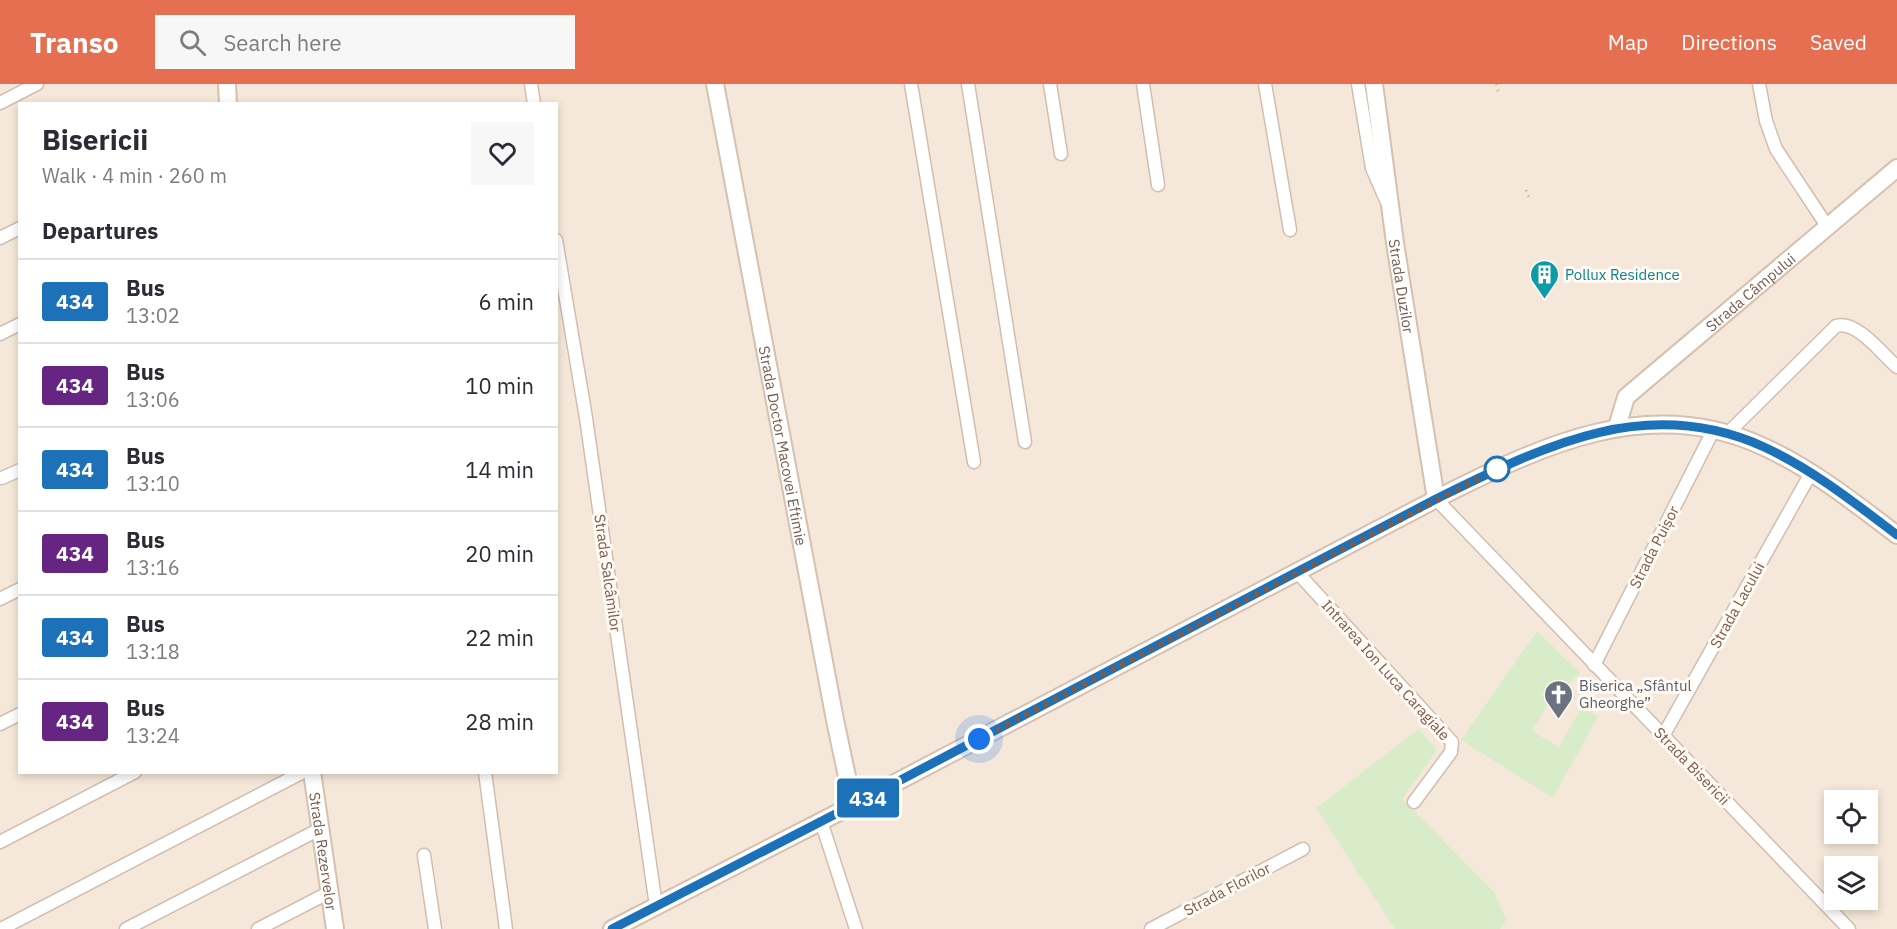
<!DOCTYPE html>
<meta charset="utf-8">
<style>
body{margin:0;font-family:"IBM Plex Sans",sans-serif;background:#f7f7f7;color:#2b2b33;height:100vh;display:flex;flex-direction:column;font-size:22px;white-space:nowrap}
*{box-sizing:border-box;margin:0}
p{font-size:20px;color:#7c7c81}
.icon{flex:none;width:33px;height:33px;fill:none;stroke:currentColor;stroke-width:2;stroke-linecap:round;stroke-linejoin:round}
.map{position:relative;flex:1;overflow:hidden}
.details{position:absolute;left:18px;top:18px;width:540px;height:672px;display:flex;flex-direction:column;background:#fff;border-radius:0px;box-shadow:0 3px 9px #0003}
.details>*{flex:none}
.badge{padding:0 12px;border-radius:4px;font-size:21px;line-height:39px}
.tools{position:absolute;left:1824px;top:706px;display:grid;gap:12px}
.tools a{display:grid;place-items:center;width:54px;height:54px;border-radius:0px;background:#fff;box-shadow:0 3px 9px #0003;font-size:30px}
.you{position:absolute;width:30px;height:30px;margin:-15px;border:4px solid #fff;border-radius:50%;background:#1a73e8;box-shadow:0 0 0 9px #1a73e833}
.map>.badge{position:absolute;translate:-50% -50%;box-shadow:0 0 0 3px #fff}
h2{padding:0 24px;font-size:22px;line-height:54px}
.round{display:grid;place-items:center;flex:none;width:63px;height:63px;border-radius:0px;background:#f7f7f7}
.head{display:flex;align-items:center;justify-content:space-between;height:102px;padding:0 24px}
h1{font-size:28px;font-weight:800;line-height:45px}
ul{padding:0;list-style:none}
li{display:flex;align-items:center;gap:18px;height:84px;padding:0 24px;border-top:2px solid #e1e1e2}
li div{flex:1}
li b{display:block;font-size:22px}
li em{font-style:normal}
li .badge{min-width:66px;font-weight:700;text-align:center}
header{display:flex;align-items:center;gap:36px;box-sizing:border-box;height:84px;padding:0 30px;background:#e76f51;color:#fff}
header strong{font-size:28px}
nav{display:flex;gap:33px;margin-inline-start:auto;font-size:21px}
.search{width:420px;height:54px;background:#f7f7f7;display:flex;align-items:center;gap:15px;box-sizing:border-box;padding:0 21px;border-radius:0px;color:#7c7c81;font-size:22px}
.map>svg:first-child{display:block}
.residential{fill:#f5e8da;fill-rule:evenodd}
.green{fill:#d8ecc9}
.lines{fill:none;stroke-linecap:round;stroke-linejoin:round}
.street-casing{stroke:#d1beb0;stroke-width:15}
.secondary-casing{stroke:#d6c0b0;stroke-width:20}
.path{stroke:#d9b8a5;stroke-width:3;stroke-dasharray:1.5 4.5;stroke-linecap:butt}
.street{stroke:#fff;stroke-width:12}
.secondary{stroke:#fff;stroke-width:16}
.line-casing{stroke:#fff;stroke-width:14}
.line{stroke:#1d71b8;stroke-width:9}
.walk{stroke:#7a5c4d;stroke-width:6;stroke-dasharray:0 10.8}
.stop-dot{fill:#fff;stroke:#1d71b8;stroke-width:3}
.labels{text-anchor:middle;dominant-baseline:central;stroke-width:6;stroke-linejoin:round;paint-order:stroke}
.culture-label{font-size:15px;fill:#0d838f;stroke:#fffaf3;text-anchor:start}
.street-label{font-size:15px;fill:#7a5c4d;stroke:#fffaf3}
.worship-label{font-size:15px;fill:#5b616d;stroke:#fffaf3;text-anchor:start}
</style>
<header>
<strong>Transo</strong>
<div class="search"><svg class="icon" aria-label="search" viewBox="0 0 24 24"><circle cx="10" cy="10" r="6"/><path d="M15 15l6 6"/></svg>Search here</div>
<nav><a>Map</a><a>Directions</a><a>Saved</a></nav>
</header>
<div class="map">
<svg width="1897" height="845" viewBox="0 0 1897 845">
<rect width="100%" height="100%" fill="#fdf6ec"/>
<path class="residential" d="M0,0H1897V845H0ZM20,20H556V688H20ZM1834,717H1868V750H1834ZM1834,783H1868V816H1834Z"/>
<g class="green">
<path d="M1537,547L1580,589L1564,605H1557L1532,647L1559,663L1582,622L1598,633L1553,714L1461,656Z"/>
<path d="M1419,645L1437,666L1402,715L1494,808L1506,836L1500,845H1395L1316,724Z"/>
</g>
<g class="lines">
<defs>
<g id="street">
<path d="M531,0L534,20"/>
<path d="M911,0L974,378"/>
<path d="M968,0L1025,358"/>
<path d="M1050,0L1061,70"/>
<path d="M1143,0L1158,101"/>
<path d="M1265,0L1290,146"/>
<path d="M1358,0L1372,84L1386,116"/>
<path d="M1759,0L1766,37L1776,65L1827,142"/>
<path d="M0,19L37,0"/>
<path d="M0,154L20,144"/>
<path d="M556,156L586,334L656,822"/>
<path d="M0,250L20,240"/>
<path d="M1728,349L1836,242C1857,236 1882,270 1897,283"/>
<path d="M2,394L20,386"/>
<path d="M1436,415L1849,845"/>
<path d="M1297,488L1452,658L1451,668L1414,718"/>
<path d="M0,515L20,505"/>
<path d="M1594,581L1714,345"/>
<path d="M0,640L20,630"/>
<path d="M1663,652L1811,389"/>
<path d="M485,688L506,845"/>
<path d="M821,737L856,845"/>
<path d="M0,758L135,688"/>
<path d="M424,771L435,845"/>
<path d="M1,845L303,688"/>
<path d="M126,845L320,745"/>
<path d="M258,845L330,808"/>
<path d="M1151,845L1303,765"/>
</g>
<g id="secondary">
<path d="M227,0L228,20"/>
<path id="s1" d="M715,0L835,636L853,721"/>
<path id="s2" d="M1374,0L1395,159L1436,415"/>
<path id="s3" d="M1617,343L1626,313L1897,84"/>
<path id="s4" d="M312,688L335,845"/>
<path d="M612,845L853,721L1436,415C1541,362 1647,309 1764,363C1812,385 1855,419 1897,451"/>
</g>
</defs>
<use href="#street" class="street-casing"/>
<use href="#secondary" class="secondary-casing"/>
<g class="path">
<path d="M1496,0L1499,11"/>
<path d="M1526,106L1529,114"/>
</g>
<use href="#street" class="street"/>
<use href="#secondary" class="secondary"/>
</g>
<g class="lines">
<defs>
<path id="line" d="M612,845L853,721L1436,415C1542,363 1646,309 1764,363C1812,385 1855,419 1897,451"/>
</defs>
<use href="#line" class="line-casing"/>
<use href="#line" class="line"/>
<path class="walk" d="M979,655L1499,384L1497,385"/>
</g>
<defs>
<symbol id="building-pin" viewBox="-11 -11 22 30"><path d="M0 17L-7.5 6A9.5 9.5 0 1 1 7.5 6Z" fill="#0f9aa8" stroke="#fffaf3"/><path d="M-4-6H4V6H1V3H-1V6H-4ZM-2.5-4.3h1.7v1.8h-1.7ZM.8-4.3h1.7v1.8H.8ZM-2.5-1h1.7V.8h-1.7ZM.8-1h1.7V.8H.8Z" fill="#fff"/></symbol>
<symbol id="church-pin" viewBox="-11 -11 22 30"><path d="M0 17L-7.5 6A9.5 9.5 0 1 1 7.5 6Z" fill="#6b7280" stroke="#fffaf3"/><path d="M-1.2-6h2.4v3.5h3.3v2.4h-3.3V6h-2.4V-.1h-3.3v-2.4h3.3Z" fill="#fff"/></symbol>
</defs>
<g fill-rule="evenodd">
<use href="#building-pin" x="1528" y="174" width="33" height="45"/>
<use href="#church-pin" x="1542" y="594" width="33" height="45"/>
</g>
<circle class="stop-dot" cx="1497" cy="385" r="12"/>
<g class="labels">
<g class="culture-label">
<text x="1565" y="190">Pollux Residence</text>
</g>
<g class="street-label">
<text stroke="none"><textPath href="#s2" startOffset="204">Strada Duzilor</textPath></text>
<text stroke="none"><textPath href="#s3" startOffset="194">Strada Câmpului</textPath></text>
<text stroke="none"><textPath href="#s1" startOffset="368">Strada Doctor Macovei Eftimie</textPath></text>
<text transform="translate(1654 463) rotate(-63)">Strada Puișor</text>
<text transform="translate(608 489) rotate(82)">Strada Salcâmilor</text>
<text transform="translate(1737 521) rotate(-61)">Strada Lacului</text>
<text transform="translate(1386 586) rotate(48)">Intrarea Ion Luca Caragiale</text>
<text transform="translate(1692 682) rotate(46)">Strada Bisericii</text>
<text stroke="none"><textPath href="#s4" startOffset="80">Strada Rezervelor</textPath></text>
<text transform="translate(1227 805) rotate(-28)">Strada Florilor</text>
</g>
<g class="worship-label">
<text x="1579" y="601">Biserica „Sfântul<tspan x="1579" dy="17">Gheorghe”</tspan></text>
</g>
</g>
</svg>
<div class="tools">
<a><svg class="icon" aria-label="locate" viewBox="0 0 24 24"><circle cx="12" cy="12" r="6"/><path d="M12 2v4M12 18v4M2 12h4M18 12h4"/></svg></a>
<a><svg class="icon" aria-label="layers" viewBox="0 0 24 24"><path d="M12 4l9 5-9 5-9-5zM3 14l9 5 9-5"/></svg></a>
</div>
<div class="you" style="left:979px;top:655px"></div>
<b class="badge" style="left:868px;top:714px;background:#1d71b8;color:#fff">434</b>
<section class="details">
<div class="head"><div><h1>Bisericii</h1><p>Walk · 4 min · 260 m</p></div><a class="round"><svg class="icon" aria-label="heart" viewBox="0 0 24 24"><path d="M12 20l-8-8c-3-5 5-10 8-4 3-6 11-1 8 4z"/></svg></a></div>
<h2>Departures</h2>
<ul>
<li><span class="badge" style="background:#1d71b8;color:#fff">434</span><div><b>Bus</b><p>13:02</p></div><em>6 min</em></li>
<li><span class="badge" style="background:#662483;color:#fff">434</span><div><b>Bus</b><p>13:06</p></div><em>10 min</em></li>
<li><span class="badge" style="background:#1d71b8;color:#fff">434</span><div><b>Bus</b><p>13:10</p></div><em>14 min</em></li>
<li><span class="badge" style="background:#662483;color:#fff">434</span><div><b>Bus</b><p>13:16</p></div><em>20 min</em></li>
<li><span class="badge" style="background:#1d71b8;color:#fff">434</span><div><b>Bus</b><p>13:18</p></div><em>22 min</em></li>
<li><span class="badge" style="background:#662483;color:#fff">434</span><div><b>Bus</b><p>13:24</p></div><em>28 min</em></li>
</ul>
</section>
</div>
